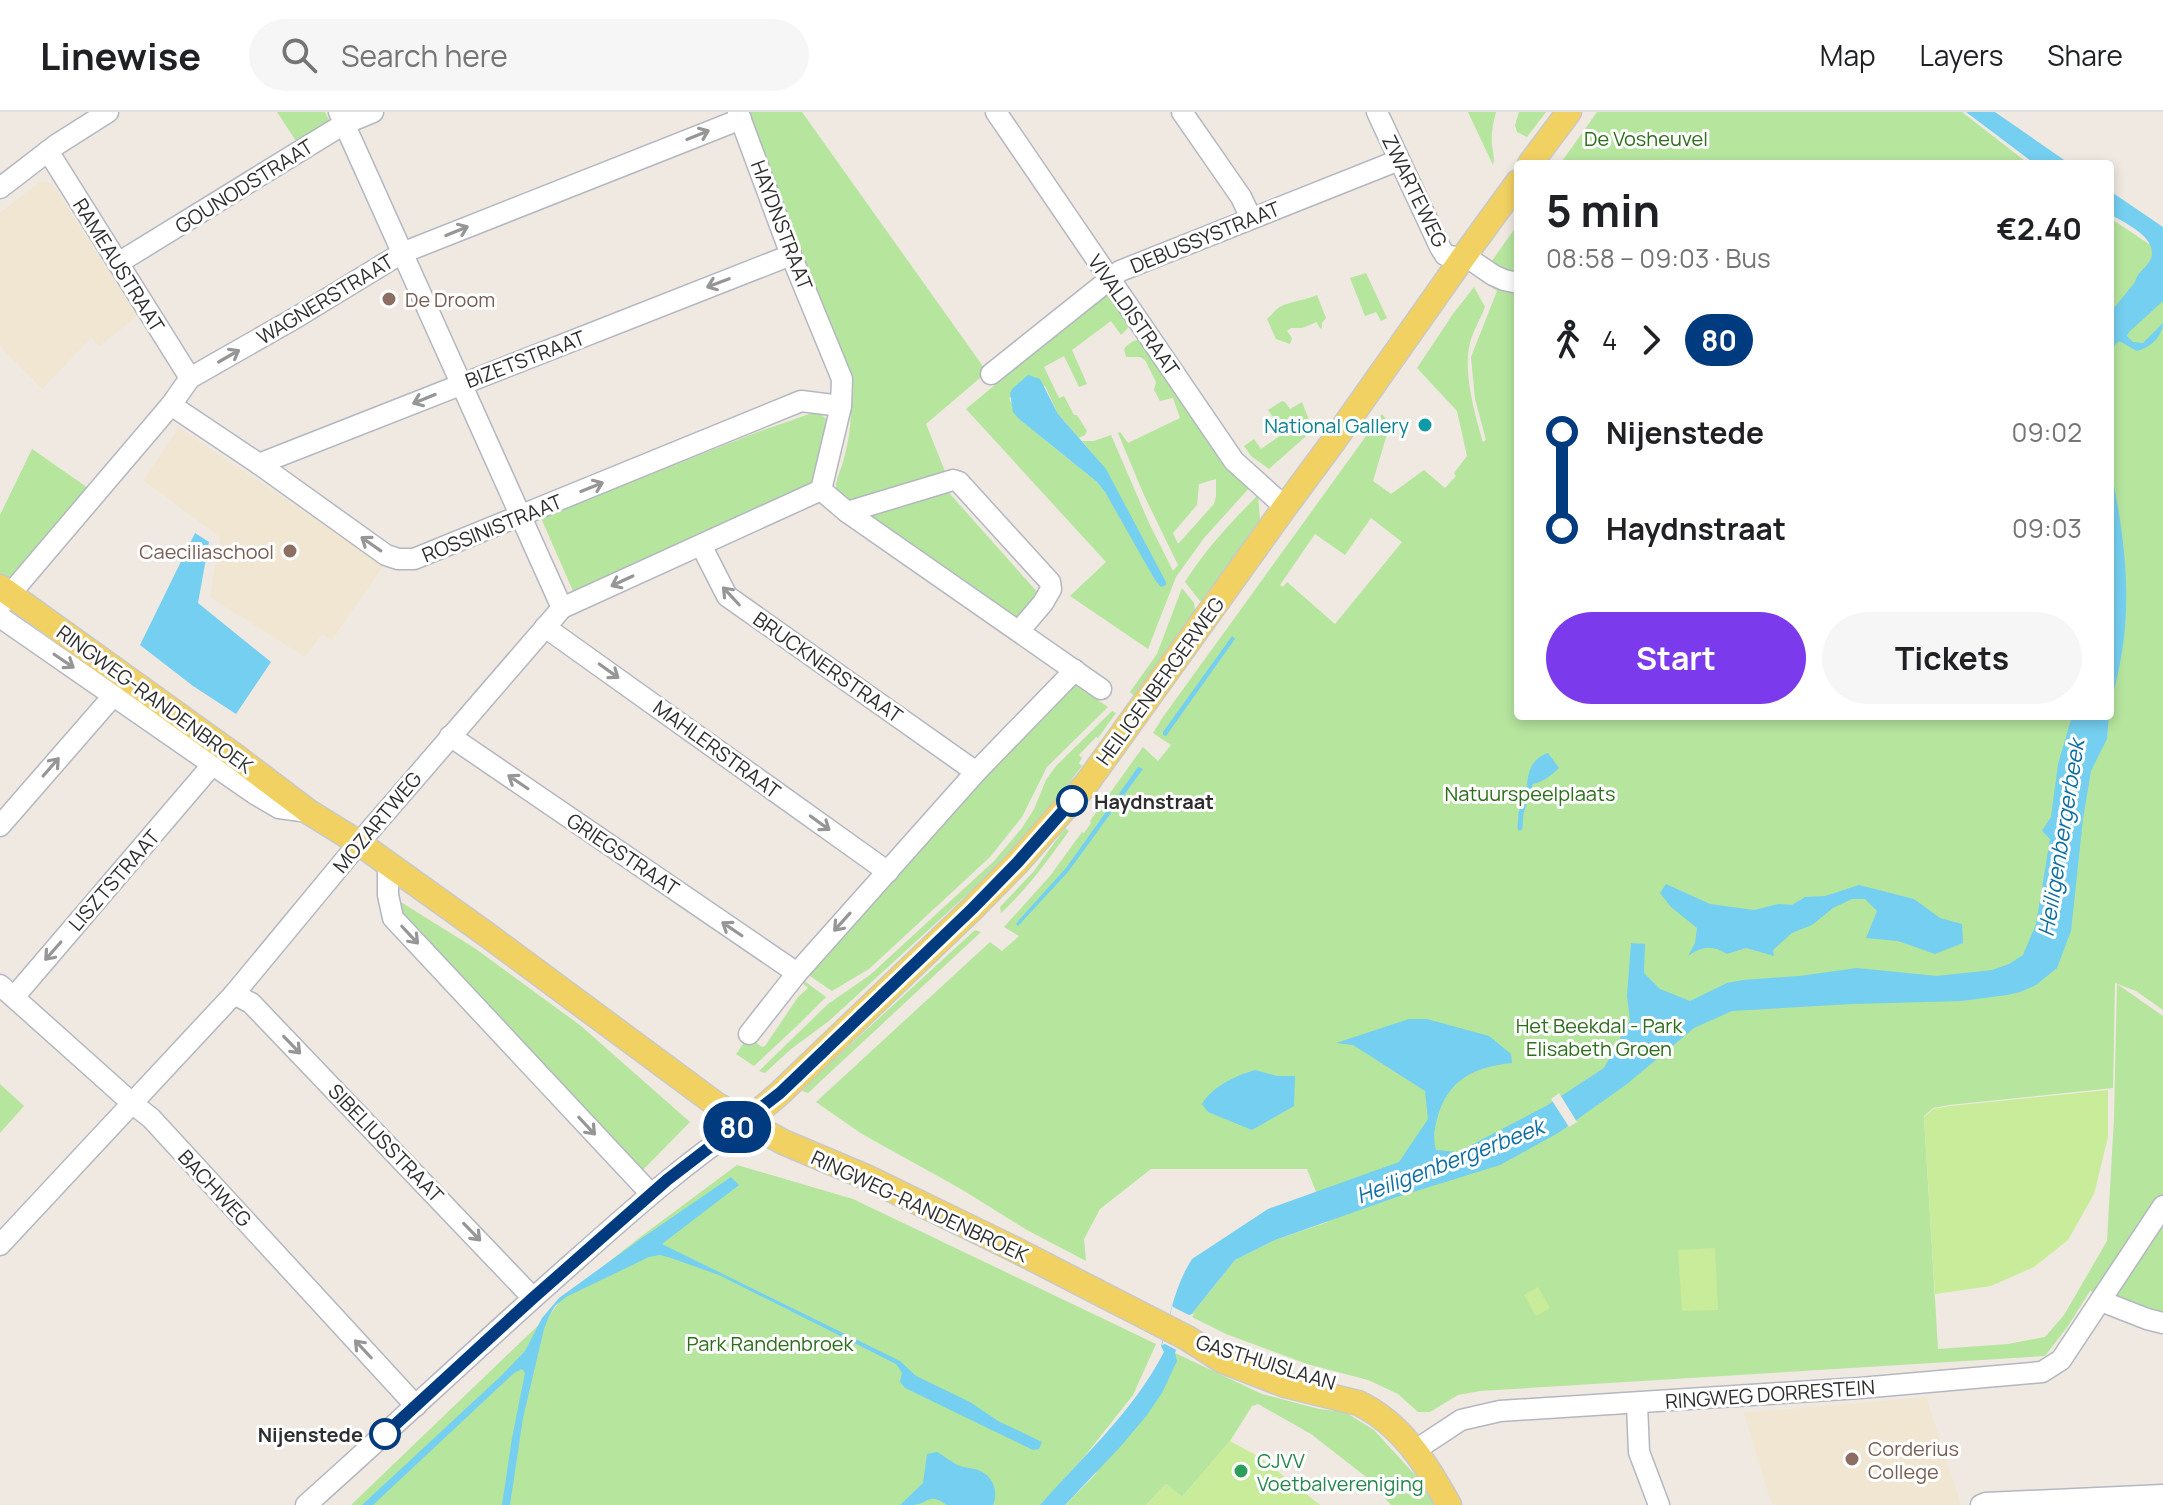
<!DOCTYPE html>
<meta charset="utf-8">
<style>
body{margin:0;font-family:Manrope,sans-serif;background:#f6f6f6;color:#202124;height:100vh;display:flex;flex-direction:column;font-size:30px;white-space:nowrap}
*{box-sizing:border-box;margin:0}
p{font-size:26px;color:#757577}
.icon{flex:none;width:44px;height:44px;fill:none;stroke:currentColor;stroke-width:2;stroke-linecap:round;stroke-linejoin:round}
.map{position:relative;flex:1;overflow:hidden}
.panel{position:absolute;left:1514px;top:48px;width:600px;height:560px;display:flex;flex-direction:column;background:#fff;border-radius:8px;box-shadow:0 4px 12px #0003}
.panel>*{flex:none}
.badge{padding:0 16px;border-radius:26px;font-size:28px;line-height:52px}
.map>.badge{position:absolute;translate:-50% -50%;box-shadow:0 0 0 4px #fff}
.legs{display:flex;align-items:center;gap:12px;height:88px;padding:0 32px;font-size:26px}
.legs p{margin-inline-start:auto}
.overview{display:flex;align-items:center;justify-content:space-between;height:136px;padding:0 32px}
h1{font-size:44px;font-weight:700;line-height:60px}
.cta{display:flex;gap:16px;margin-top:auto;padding:16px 32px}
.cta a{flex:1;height:92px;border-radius:48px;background:#7c3aed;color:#fff;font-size:32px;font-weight:700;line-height:92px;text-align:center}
.cta a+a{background:#f6f6f6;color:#202124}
ul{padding:0 32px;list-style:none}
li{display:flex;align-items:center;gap:28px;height:96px;font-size:30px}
li i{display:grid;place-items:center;width:12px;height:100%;margin:0 10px;background:currentColor}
li i::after{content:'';width:20px;height:20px;margin:-10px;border:6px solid;border-radius:50%;background:#fff}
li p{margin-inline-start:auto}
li:first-child i{background:linear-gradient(#0000 50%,currentColor 0)}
li:last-child i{background:linear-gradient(currentColor 50%,#0000 0)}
header{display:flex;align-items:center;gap:48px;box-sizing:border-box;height:112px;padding:0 40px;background:#fff;border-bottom:2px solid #e0e0e0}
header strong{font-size:38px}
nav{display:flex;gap:44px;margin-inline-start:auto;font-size:28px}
.search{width:560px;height:72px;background:#f6f6f6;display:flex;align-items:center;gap:20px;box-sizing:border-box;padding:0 28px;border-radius:44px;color:#757577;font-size:30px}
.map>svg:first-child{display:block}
.education{fill:#f0e6d1}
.green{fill:#b6e59e;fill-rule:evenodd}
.pitch{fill:#c9ec9a}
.water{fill:#75cff0}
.pier{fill:#efe9e1}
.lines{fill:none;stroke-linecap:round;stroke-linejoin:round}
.stream{stroke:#75cff0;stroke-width:5}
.minor-casing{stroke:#b4b7c1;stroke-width:23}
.major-casing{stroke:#c9c9c9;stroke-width:27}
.minor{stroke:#fff;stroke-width:20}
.major{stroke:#f2d163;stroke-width:24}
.oneway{stroke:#969696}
.line-1-casing{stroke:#fff;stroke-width:18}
.line-1{stroke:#003b80;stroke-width:12}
.education-dot{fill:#8d6e63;stroke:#fff;stroke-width:3}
.culture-dot{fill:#0f9aa8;stroke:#fff;stroke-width:3}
.stop-1-dot{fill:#fff;stroke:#003b80;stroke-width:4}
.leisure-dot{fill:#2e9e5b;stroke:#fff;stroke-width:3}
.labels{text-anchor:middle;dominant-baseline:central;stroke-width:6;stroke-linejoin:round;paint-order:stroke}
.park-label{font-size:20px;fill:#2c6e1b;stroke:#fff}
.street-label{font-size:20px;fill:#2e2e2e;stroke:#fff}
.education-label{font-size:20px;fill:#785e54;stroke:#fff;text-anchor:start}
.culture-label{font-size:20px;fill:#0d838f;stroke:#fff;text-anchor:end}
.stop-label{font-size:20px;font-weight:bold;fill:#2e2e2e;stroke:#fff;text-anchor:start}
.leisure-label{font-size:20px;fill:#27864d;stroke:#fff;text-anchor:start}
.water-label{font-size:22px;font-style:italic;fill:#0d6fa3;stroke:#fff}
</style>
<header>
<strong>Linewise</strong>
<div class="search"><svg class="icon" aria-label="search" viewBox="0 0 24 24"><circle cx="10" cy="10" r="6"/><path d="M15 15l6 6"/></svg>Search here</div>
<nav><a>Map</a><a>Layers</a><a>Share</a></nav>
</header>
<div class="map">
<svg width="2163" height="1393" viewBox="0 0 2163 1393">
<rect width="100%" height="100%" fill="#efe9e1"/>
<g class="education">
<path d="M41,69L52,72L137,204L99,234L91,225L42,277L0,234V101Z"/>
<path d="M179,316L384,453L332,528L322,522L305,545L210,485L220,425L143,368Z"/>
<path d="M1926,1285L1961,1393H1772L1744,1301Z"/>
</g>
<g class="green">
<path d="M277,0H325L330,10L298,32Z"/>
<path d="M745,0H802L987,260L926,312L946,362L850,394C844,388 836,384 836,375C836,366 841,358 843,350C853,314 853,292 844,256Z"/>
<path d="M1468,0H1496C1493,11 1491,22 1492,34C1493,41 1495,46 1493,53Z"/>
<path d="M1519,0H1546L1527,25L1517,20L1515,13Z"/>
<path d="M1597,0H1962L2029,52H1560Z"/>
<path d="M2110,106L2149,132L2163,123V898L2136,879L2115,871L2113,976L1949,993L1933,996L1924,1004L1938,1237L2008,1232L2045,1225L2064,1203L2107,1129L2114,1006L2117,872L2163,904V1206L2120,1188L2090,1179L2068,1214L2045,1244L1480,1279L1458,1283L1430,1300H1418L1398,1282L1368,1268L1307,1252L1226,1222L1190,1204L1235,1148L1275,1128L1328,1110L1307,1057H1151L1100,1097L1084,1127L1086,1149L1027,1118L961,1077L862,1022L816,990L990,830L1002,839L1019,824L1004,815L1050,764L1082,720L1084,721L1091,711L1090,709L1143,635L1158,649L1171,633L1153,621L1163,605L1382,302L1390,312L1373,369L1391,382L1424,358L1445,376L1456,364L1454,361L1467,344L1457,299L1417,256L1453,202L1474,175L1485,195C1480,208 1471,222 1469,236C1464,263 1475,304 1483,330L1486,328L1475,287L1471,245L1497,179L1479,167L1518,112V604H2110ZM1371,406L1402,430L1335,512L1287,470L1283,475L1280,473L1315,422L1345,443Z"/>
<path d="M1366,161L1387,206L1381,209L1376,200L1365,204L1350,166Z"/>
<path d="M1107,180L1112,182L1131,210L1129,215L1121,223L1111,209L1072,238L1087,272L1079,275L1064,244L1044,255L1059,286L1064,284L1074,303H1077L1087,319L1085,323L1079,326L1058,302L1045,274L1009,286L1019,307L1097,370L1105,380L1134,427L1155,468L1166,473L1106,358L1082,329H1094L1111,323L1149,411L1173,459L1178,453L1143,381L1118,321L1120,320L1128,331L1180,306L1173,286L1160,289L1154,278L1156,270L1145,248L1140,245H1126L1124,237C1128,231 1136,227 1143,227L1251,374L1204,426L1176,465L1148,537L1070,484L1106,450L966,297ZM1216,367V384L1214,392L1178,432L1173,421L1197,393L1199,372Z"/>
<path d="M1317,183L1326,206L1322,211V217L1319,215L1317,210L1302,216H1291L1287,219L1292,226L1290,232L1276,227L1267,207C1271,204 1273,200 1277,197C1285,190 1307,188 1317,183Z"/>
<path d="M1282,289L1285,290L1290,297L1302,290L1313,318L1269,357L1251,344L1244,334L1254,327L1261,337L1284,321L1268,298Z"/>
<path d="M818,299L826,307C824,324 823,358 810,371C804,376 794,380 787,384L621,461L573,479L541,406L755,321Z"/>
<path d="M32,337L91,378L13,473L0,470V403Z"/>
<path d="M943,374L1038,481L1021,509H1014L873,410L871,398Z"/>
<path d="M1258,383L1260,407L1203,488L1200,489L1185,470C1205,438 1231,410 1258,383Z"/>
<path d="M1182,476L1194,491L1195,499L1135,585L1130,580L1157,542Z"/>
<path d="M1074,572L1108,595L1047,655L1022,705L990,745L869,857L832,879L807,862L1065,576Z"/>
<path d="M1112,599L1116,601L1098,626L1096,625L1079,643L1082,646L1079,651L1082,654L1040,709L1007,746L829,909L791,937L765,961L759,959L828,892L870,863L994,749L1022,716L1034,697L1046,668L1056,654Z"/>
<path d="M1065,716L1069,719C1048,748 1027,777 1001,801L1000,795L1034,759Z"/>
<path d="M396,787L476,837L581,914L690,1010L639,1062L394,798Z"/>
<path d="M975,818L981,820L808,981L802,979L815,965Z"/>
<path d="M799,868H803L826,885L799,912L754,954L736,942L748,925L762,935L765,934L798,885L808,876Z"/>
<path d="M0,972L24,994L0,1021Z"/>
<path d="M737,1053L853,1087L1156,1232L1133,1283L1084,1345L1040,1393H351L551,1201L561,1188L639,1126Z"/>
<path d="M1175,1241L1262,1282L1319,1297L1345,1300L1374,1318L1416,1364L1436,1393H1391L1365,1364L1311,1322L1258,1292L1252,1294L1230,1329L1182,1385L1166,1372L1146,1393H1065L1094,1364Z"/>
</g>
<g class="pitch">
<path d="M2108,978V1025L2094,1082L2068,1128L2034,1155L1991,1174L1935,1182L1924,1005L1933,997L1950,994Z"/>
<path d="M1715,1136L1718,1198L1682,1199L1678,1138Z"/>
<path d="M1538,1175L1550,1196L1536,1204L1524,1183Z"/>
<path d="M1230,1329L1261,1346L1320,1393H1146L1166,1372L1182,1385Z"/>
</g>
<g class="water">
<path d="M1966,0H1995L2070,52H2035Z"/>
<path d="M2110,79L2163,115V189L2129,220L2127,224L2133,230L2143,231L2163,211C2162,225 2151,235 2137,239L2119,229L2110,238V201L2135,170C2137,161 2144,158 2149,150C2163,128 2125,111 2110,102Z"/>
<path d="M1028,263L1040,267L1058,302L1106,357L1166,470V473L1161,475L1155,468L1105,380L1097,370L1019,307L1013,300L1010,281L1013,276Z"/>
<path d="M2110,354C2123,415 2132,479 2122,540C2119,559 2114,577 2110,595Z"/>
<path d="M195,421L209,430L198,491L271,550L236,602L193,574L140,533Z"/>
<path d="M1232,524L1235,527L1166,624L1163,623V620Z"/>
<path d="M2072,604H2109L2107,627L2091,659L2083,707L2071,819L2057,856L2036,873L2020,880L2007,883L1962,889L1852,892L1732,899L1694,916L1627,972L1558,1021L1500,1053L1394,1086L1275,1128L1235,1148L1190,1204L1175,1241L1177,1249L1162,1281L1147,1303L1121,1334L1065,1393H1040C1084,1343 1133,1300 1164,1240L1161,1234C1170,1204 1175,1173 1192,1147L1268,1097L1399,1050L1428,1007L1425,979L1353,933L1336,931L1409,907H1427L1489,924L1511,942L1512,951C1474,955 1448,967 1437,1007C1434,1019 1433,1025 1436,1038L1458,1040L1546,994L1604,956L1630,908L1627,884L1631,831L1645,832L1644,861L1660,877L1690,889L1727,871L1743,868L1799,864L1857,856L1937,864L1992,858L2009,852L2023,843L2036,812L2050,727L2042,719L2051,705L2058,652Z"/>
<path d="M1548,641L1559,656C1550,665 1540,672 1527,673C1528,658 1533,646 1548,641Z"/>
<path d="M1138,655L1143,657L1068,760L1018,814L1016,812L1019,808L1066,756Z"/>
<path d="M1666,772L1710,792L1754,798L1778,792L1792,793L1805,785L1825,784L1859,773L1914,787L1940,806L1962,812L1963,831L1935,842L1898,829L1866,826L1877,799L1865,787H1852L1833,796L1812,813L1792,821L1773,838L1774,844L1746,836L1727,842C1712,833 1703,834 1688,844L1695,831L1697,816L1671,795L1660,781Z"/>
<path d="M1255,958L1277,964H1295L1294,994L1252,1018L1208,1000L1202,992C1213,974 1235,964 1255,958Z"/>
<path d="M731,1065L739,1073L662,1132L900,1249L916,1264L970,1290L998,1309L1042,1330L1039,1337L1033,1338L905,1276L900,1270L902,1261L896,1252L719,1163L671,1146L660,1143L649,1145L566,1185L555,1194L549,1204L544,1217L523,1306L510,1393H502L512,1326L525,1261L522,1257L514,1261L373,1393H362L502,1263L525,1239L542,1206L559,1186L639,1128Z"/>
<path d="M937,1340C945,1344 952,1351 960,1354C967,1356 974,1356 980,1359C993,1364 999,1381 993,1393H947C928,1380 930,1391 914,1393C910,1393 905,1393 900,1393L923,1371L927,1342Z"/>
</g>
<g class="pier">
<path d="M1559,981L1577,1010L1569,1015L1551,987Z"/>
<path d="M1170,1189L1173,1195L1189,1203L1196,1201L1193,1203L1180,1240L1165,1232L1162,1233L1172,1195Z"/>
</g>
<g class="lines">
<path class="stream" d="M1520,716L1521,701L1530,673"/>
<defs>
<g id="minor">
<path d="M339,0L562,496"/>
<path d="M738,0L791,143L842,267L841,294L821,378L847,400L1101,577"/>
<path d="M996,0L1234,349L1285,395"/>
<path d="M1182,0L1241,85L1251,106"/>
<path d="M1377,0L1440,135L1445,143L1471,148L1493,163L1504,168L1518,171"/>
<path d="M48,39L190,266"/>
<path d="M0,76L56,33L108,0"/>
<path d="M118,151L344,12L373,0"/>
<path d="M991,262L1120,159L1399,48"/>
<path d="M171,293L259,352L386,443L398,447H414L801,289L841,294"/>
<path d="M259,352L791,143"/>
<path d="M847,400L953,368L959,370L1050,470L1051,477L1043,491L1019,519"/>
<path d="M701,433L727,484L976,660"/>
<path d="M0,494L171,293L190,266L297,205L402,141L741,7"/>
<path d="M0,505L255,682L279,696L309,700"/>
<path d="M545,515L888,760"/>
<path d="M450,624L797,861"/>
<path d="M0,714L114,583"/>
<path d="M388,752V783L393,806L651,1082"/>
<path d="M0,873L133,992L151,1006L416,1294"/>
<path d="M234,882L251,891L533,1186"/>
<path d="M14,885L213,652"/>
<path d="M749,922L797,861L976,660L1075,558"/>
<path d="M0,1133L234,882L359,731L562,496L821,378"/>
<path d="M2101,1189L2147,1207L2163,1211"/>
<path d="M1637,1292L1639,1340L1659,1393"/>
<path d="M1414,1339L1461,1308L1500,1299L1860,1276L2042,1260L2061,1248L2163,1094"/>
<path d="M306,1393C397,1312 485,1228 576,1148C631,1099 685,1051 746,1010"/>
<path d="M1981,1393L1986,1391L2163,1383"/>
</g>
<g id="major">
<path d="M1530,52L1569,0"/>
<path d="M0,475L235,644L309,700L359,731L486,822L717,993L783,1030L866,1065L1014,1137L1187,1226L1223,1249L1285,1273L1358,1291C1401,1311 1427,1353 1449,1393"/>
<path d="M746,1010L780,981L972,797L1017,751L1087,671L1285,395L1333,330L1462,147L1518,70"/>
</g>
</defs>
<use href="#minor" class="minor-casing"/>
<use href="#major" class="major-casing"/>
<use href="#minor" class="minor"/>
<use href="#major" class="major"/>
</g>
<defs><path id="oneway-shaft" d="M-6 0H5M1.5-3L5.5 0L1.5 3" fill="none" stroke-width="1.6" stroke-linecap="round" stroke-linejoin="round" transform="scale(2)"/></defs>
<g class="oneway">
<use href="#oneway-shaft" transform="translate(698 23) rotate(-22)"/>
<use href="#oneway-shaft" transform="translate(457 119) rotate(-22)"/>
<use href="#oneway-shaft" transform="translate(718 171) rotate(159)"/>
<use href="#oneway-shaft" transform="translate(229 244) rotate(-30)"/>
<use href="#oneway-shaft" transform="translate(424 287) rotate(158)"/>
<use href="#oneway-shaft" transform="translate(592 375) rotate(-22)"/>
<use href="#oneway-shaft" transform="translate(371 432) rotate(-145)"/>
<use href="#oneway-shaft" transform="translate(622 469) rotate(155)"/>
<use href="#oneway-shaft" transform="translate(731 484) rotate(-133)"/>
<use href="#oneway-shaft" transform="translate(64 549) rotate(34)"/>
<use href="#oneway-shaft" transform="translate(609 559) rotate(36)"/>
<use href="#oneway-shaft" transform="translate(51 655) rotate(-49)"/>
<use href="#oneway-shaft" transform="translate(518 670) rotate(-146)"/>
<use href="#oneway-shaft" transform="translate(820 711) rotate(36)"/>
<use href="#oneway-shaft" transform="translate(842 810) rotate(132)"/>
<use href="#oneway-shaft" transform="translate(732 817) rotate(-146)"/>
<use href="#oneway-shaft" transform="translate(410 823) rotate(47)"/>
<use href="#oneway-shaft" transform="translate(53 839) rotate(131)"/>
<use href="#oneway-shaft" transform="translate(292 933) rotate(46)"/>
<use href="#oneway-shaft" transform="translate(587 1014) rotate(47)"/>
<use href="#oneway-shaft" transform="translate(472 1120) rotate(46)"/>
<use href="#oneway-shaft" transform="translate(363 1237) rotate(-133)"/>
</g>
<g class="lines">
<defs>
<path id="line-1" d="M385,1322L533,1186L667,1068L780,981L972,797L1017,751L1072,689"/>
</defs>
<use href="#line-1" class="line-1-casing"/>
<use href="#line-1" class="line-1"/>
</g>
<g class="education-dot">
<circle cx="389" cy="187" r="8"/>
<circle cx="290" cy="439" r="8"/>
<circle cx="1852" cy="1347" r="8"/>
</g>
<circle class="culture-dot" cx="1425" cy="313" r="8"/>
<g class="stop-1-dot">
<circle cx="1072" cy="689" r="14"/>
<circle cx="385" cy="1322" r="14"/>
</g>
<circle class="leisure-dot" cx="1241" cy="1359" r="8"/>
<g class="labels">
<g class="park-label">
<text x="1646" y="26">De Vosheuvel</text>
<text x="1530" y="681">Natuurspeelplaats</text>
<text x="1599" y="913">Het Beekdal - Park<tspan x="1599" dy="23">Elisabeth Groen</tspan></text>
<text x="770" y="1231">Park Randenbroek</text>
</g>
<g class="street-label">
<text transform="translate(244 74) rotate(-32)">GOUNODSTRAAT</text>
<text transform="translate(1415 79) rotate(64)">ZWARTEWEG</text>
<text transform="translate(782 113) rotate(69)">HAYDNSTRAAT</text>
<text transform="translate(1205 125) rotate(-22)">DEBUSSYSTRAAT</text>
<text transform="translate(119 153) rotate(58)">RAMEAUSTRAAT</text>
<text transform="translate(325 187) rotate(-31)">WAGNERSTRAAT</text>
<text transform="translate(1134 203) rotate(55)">VIVALDISTRAAT</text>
<text transform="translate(525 247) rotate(-21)">BIZETSTRAAT</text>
<text transform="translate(492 416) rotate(-22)">ROSSINISTRAAT</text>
<text transform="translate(828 555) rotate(35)">BRUCKNERSTRAAT</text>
<text transform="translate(1160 569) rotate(-54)">HEILIGENBERGERWEG</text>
<text transform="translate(155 587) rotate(36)">RINGWEG-RANDENBROEK</text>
<text transform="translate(717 637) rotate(36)">MAHLERSTRAAT</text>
<text transform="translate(377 710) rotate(-50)">MOZARTWEG</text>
<text transform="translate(623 742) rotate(34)">GRIEGSTRAAT</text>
<text transform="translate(114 768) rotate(-49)">LISZTSTRAAT</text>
<text transform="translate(386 1031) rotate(46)">SIBELIUSSTRAAT</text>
<text transform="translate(215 1076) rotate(47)">BACHWEG</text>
<text transform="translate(920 1094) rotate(25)">RINGWEG-RANDENBROEK</text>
<text transform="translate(1266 1250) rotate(17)">GASTHUISLAAN</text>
<text transform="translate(1770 1282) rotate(-4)">RINGWEG DORRESTEIN</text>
</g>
<g class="education-label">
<text x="405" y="187">De Droom</text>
<text x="274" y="439" text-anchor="end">Caeciliaschool</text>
<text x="1868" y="1336">Corderius<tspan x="1868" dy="23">College</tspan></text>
</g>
<g class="culture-label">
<text x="1409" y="313">National Gallery</text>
</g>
<g class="stop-label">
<text x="1094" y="689">Haydnstraat</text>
<text x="363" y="1322" text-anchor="end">Nijenstede</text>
</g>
<g class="leisure-label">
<text x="1257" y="1348">CJVV<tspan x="1257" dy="23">Voetbalvereniging</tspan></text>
</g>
<g class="water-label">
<text transform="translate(2061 726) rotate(-81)">Heiligenbergerbeek</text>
<text transform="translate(1450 1049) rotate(-21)">Heiligenbergerbeek</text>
</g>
</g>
</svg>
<b class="badge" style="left:737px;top:1015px;background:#003b80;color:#fff">80</b>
<section class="panel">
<div class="overview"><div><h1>5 min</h1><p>08:58 – 09:03 · Bus</p></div><b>€2.40</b></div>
<div class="legs"><svg class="icon" aria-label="walk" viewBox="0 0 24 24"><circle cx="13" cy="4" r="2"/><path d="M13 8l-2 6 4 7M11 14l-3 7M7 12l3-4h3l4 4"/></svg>4<svg class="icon" aria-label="forward" viewBox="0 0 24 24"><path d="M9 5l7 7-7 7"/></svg><b class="badge" style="background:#003b80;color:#fff">80</b></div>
<ul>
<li><i style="color:#003b80"></i><b>Nijenstede</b><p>09:02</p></li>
<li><i style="color:#003b80"></i><b>Haydnstraat</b><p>09:03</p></li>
</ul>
<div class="cta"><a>Start</a><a>Tickets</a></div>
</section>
</div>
